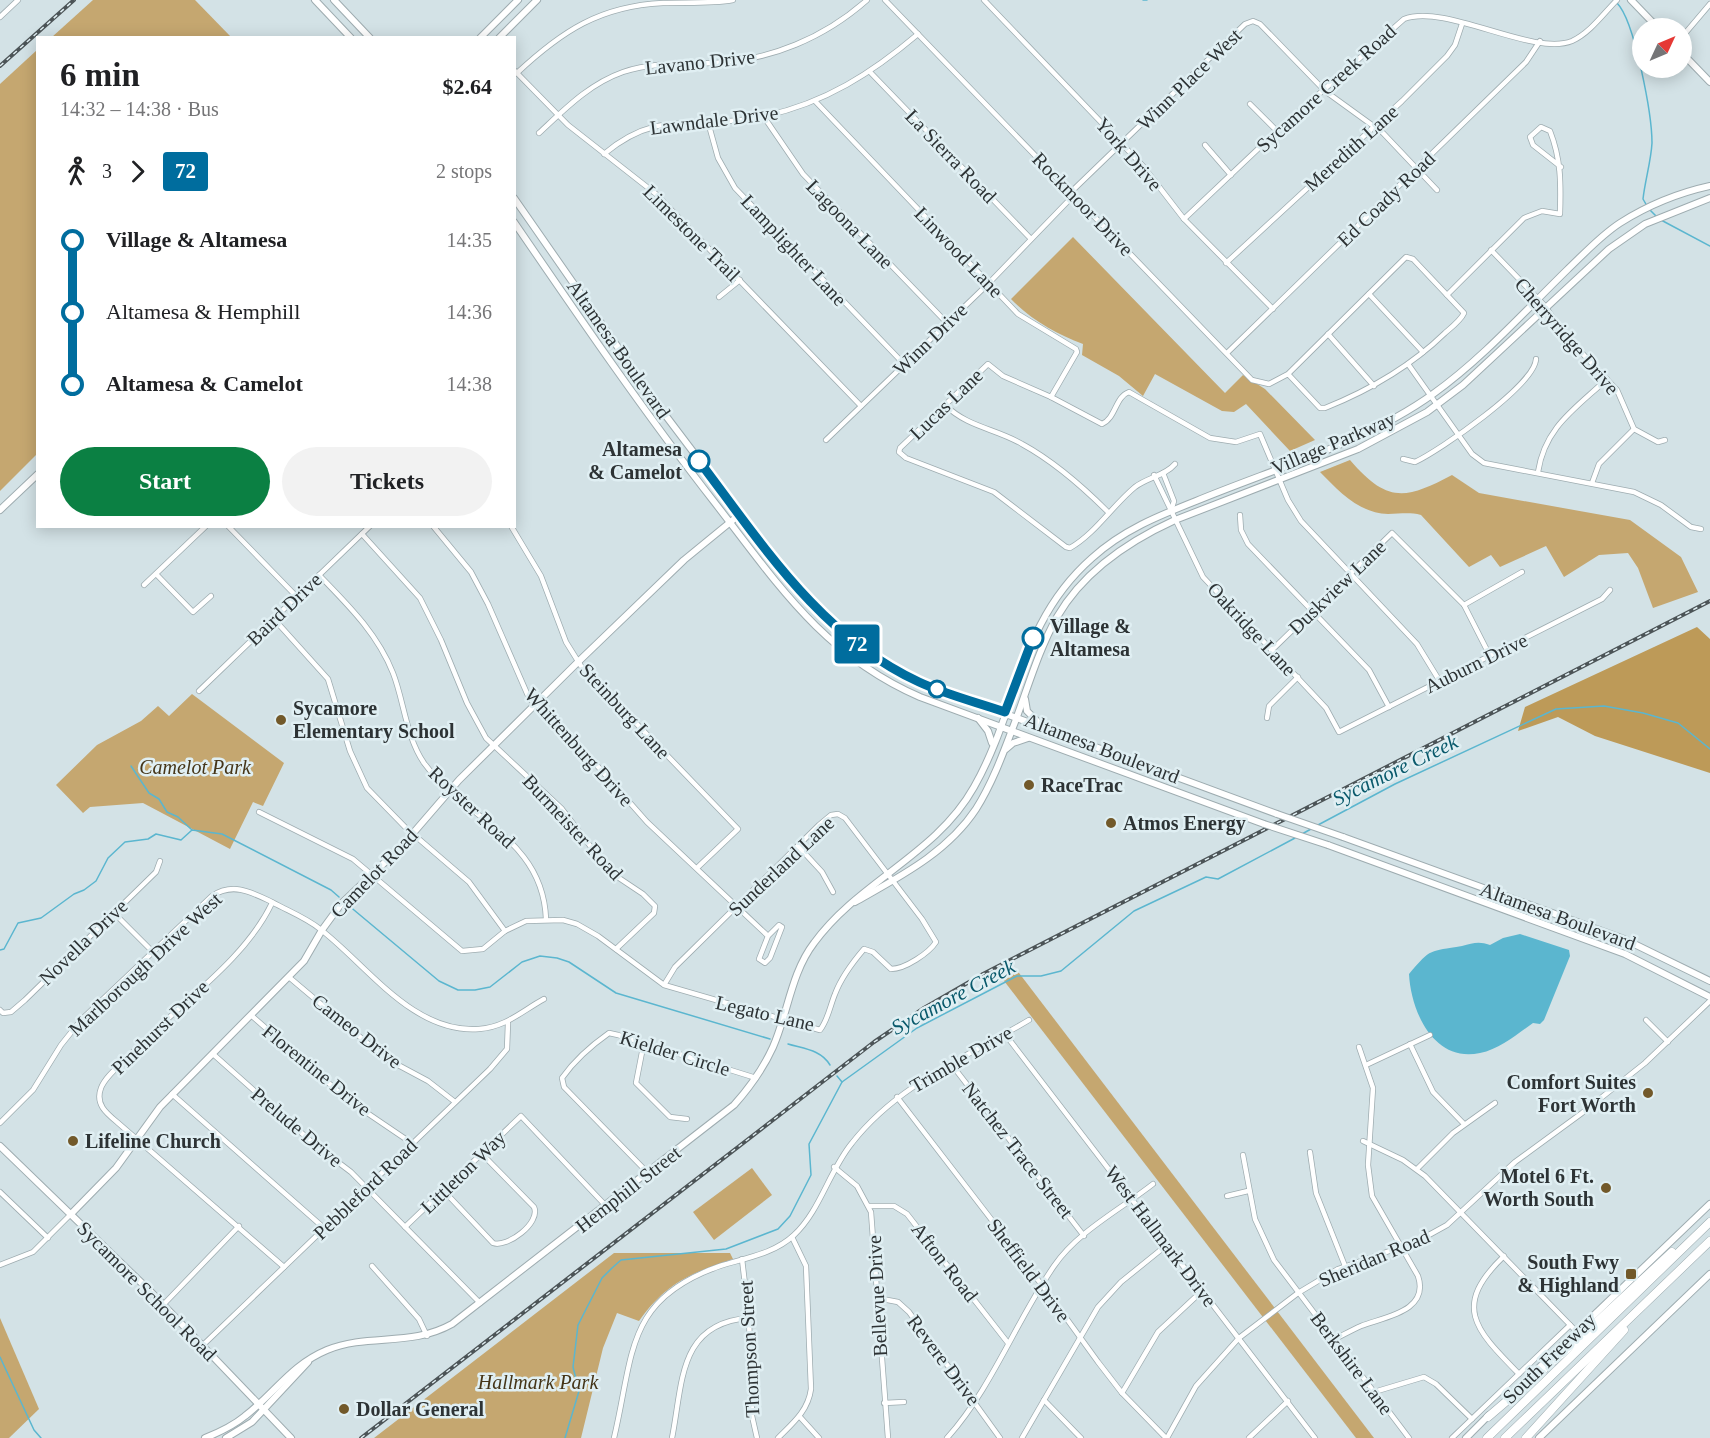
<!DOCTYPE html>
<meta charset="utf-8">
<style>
body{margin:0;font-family:Georgia,serif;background:#f2f2f2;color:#202124;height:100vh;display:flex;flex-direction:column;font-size:22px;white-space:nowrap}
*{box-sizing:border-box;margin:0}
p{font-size:20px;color:#757577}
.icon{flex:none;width:33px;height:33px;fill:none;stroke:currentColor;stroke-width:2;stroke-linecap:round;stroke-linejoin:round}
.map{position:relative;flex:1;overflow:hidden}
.sheet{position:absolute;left:36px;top:36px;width:480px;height:492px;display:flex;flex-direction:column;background:#fff;border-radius:0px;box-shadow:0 3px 15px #0003}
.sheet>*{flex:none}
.badge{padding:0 12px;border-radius:4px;font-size:21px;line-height:39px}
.needle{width:39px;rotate:46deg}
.controls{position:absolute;left:1632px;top:18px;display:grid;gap:12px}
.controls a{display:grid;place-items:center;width:60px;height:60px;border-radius:50%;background:#fff;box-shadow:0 3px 15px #0003;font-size:30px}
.map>.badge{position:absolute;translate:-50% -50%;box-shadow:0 0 0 3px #fff}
.legs{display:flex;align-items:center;gap:9px;height:66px;padding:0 24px;font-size:20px}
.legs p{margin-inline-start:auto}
.headline{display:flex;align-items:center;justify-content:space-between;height:102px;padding:0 24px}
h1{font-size:33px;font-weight:700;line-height:45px}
.cta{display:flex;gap:12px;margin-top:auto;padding:12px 24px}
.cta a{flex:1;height:69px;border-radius:36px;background:#0b8043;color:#fff;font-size:24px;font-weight:700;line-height:69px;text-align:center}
.cta a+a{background:#f2f2f2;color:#202124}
ul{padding:0 24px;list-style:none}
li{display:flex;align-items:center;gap:21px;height:72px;font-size:22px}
li i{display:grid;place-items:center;width:9px;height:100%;margin:0 8px;background:currentColor}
li i::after{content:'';width:15px;height:15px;margin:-8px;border:4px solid;border-radius:50%;background:#fff}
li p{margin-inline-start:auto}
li:first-child i{background:linear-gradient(#0000 50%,currentColor 0)}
li:last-child i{background:linear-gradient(currentColor 50%,#0000 0)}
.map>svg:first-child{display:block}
.green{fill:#c5a770}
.forest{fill:#bd9a58}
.water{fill:#5bb6cf}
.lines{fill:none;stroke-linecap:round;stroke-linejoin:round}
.stream{stroke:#5bb6cf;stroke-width:1.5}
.street-casing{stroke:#9eacb0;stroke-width:6}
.secondary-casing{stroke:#9eacb0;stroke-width:8}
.highway-casing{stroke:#9eacb0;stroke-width:9}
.street{stroke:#fff;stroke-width:4.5}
.secondary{stroke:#fff;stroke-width:6}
.highway{stroke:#fff;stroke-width:8}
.rail-casing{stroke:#4c5457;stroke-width:4}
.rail{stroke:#e0eff3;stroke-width:1.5;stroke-dasharray:4.5;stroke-linecap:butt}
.secondary-bridge-casing{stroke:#9eacb0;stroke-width:8;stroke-linecap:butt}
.secondary-bridge{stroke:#fff;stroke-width:6}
.line-1-casing{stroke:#fff;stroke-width:14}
.line-1{stroke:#006d9e;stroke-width:9}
.stop-1-dot{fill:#fff;stroke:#006d9e;stroke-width:3}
.poi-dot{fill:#72592a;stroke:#e0eff3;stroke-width:2}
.labels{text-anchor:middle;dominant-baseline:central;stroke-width:5;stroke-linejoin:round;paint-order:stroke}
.street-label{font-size:20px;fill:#2d3335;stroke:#e0eff3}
.stop-label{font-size:20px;font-weight:bold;fill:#2d3335;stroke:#e0eff3;text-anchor:end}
.poi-label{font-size:20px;font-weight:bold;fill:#2d3335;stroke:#e0eff3;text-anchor:start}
.park-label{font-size:20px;font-style:italic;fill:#453518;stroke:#e0eff3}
.water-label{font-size:21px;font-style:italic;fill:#09596b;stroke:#e0eff3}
</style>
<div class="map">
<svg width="1710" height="1438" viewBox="0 0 1710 1438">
<rect width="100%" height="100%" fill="#d3e2e6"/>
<g class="green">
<path d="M93,0H195L231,37H52Z"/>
<path d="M37,50V454L0,491V84Z"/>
<path d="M1073,237L1225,393L1243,375L1265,389L1315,440L1290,451L1246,404L1234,412L1222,411L1155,374L1143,396L1119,376L1082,355L1083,344C1057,334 1031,320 1011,299Z"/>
<path d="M1350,460C1387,503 1405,500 1452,475L1479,493L1630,520L1681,557L1698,592L1653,608L1638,568L1628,553L1599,555L1564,577L1546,546L1500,567L1491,555L1469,567L1421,515C1409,512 1400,514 1388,514C1358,513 1339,491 1320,472Z"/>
<path d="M192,694L284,763L263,806L253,802L230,849L143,803L90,807L83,813L56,785L97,745L141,721L158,706L169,716Z"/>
<path d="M1016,969L1374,1438H1356L1001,977Z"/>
<path d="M752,1168L772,1195L714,1240L693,1212Z"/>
<path d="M614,1253H730L733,1259C691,1273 666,1283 639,1321L617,1313L603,1348L581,1438H374Z"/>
<path d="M0,1318L39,1409L9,1438H0Z"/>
</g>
<path class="forest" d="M1697,627L1710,639V773L1595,736L1558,717L1518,731L1525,707Z"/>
<path class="water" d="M1520,934L1569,950L1570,956L1544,1020L1540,1024L1533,1023C1517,1034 1500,1049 1480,1053C1434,1063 1411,1012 1409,974C1432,947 1429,952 1462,946C1473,943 1479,941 1490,945L1503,938Z"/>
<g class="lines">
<g class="stream">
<path d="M1143,0H1147"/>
<path d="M1617,3C1635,21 1652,116 1652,143C1651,161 1645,181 1643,199L1647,206"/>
<path d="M1650,210L1657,217"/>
<path d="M1661,220L1710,246"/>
<path d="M131,766L149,793L159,799L167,812L178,817L192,830"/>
<path d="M1318,825L1395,784L1556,709L1604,706L1643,713L1678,723L1710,749"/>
<path d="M1302,834L1311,829"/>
<path d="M348,905L439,981L458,990H475L490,987L522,962L540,956L557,958L569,962L616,993L770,1039"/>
<path d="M0,950L4,949L18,923L41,918L74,894L84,890L96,881L108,858L125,842L148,839L156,834L181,840L192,830L222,834L331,890L339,897"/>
<path d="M788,1044C805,1049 821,1050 830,1065"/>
<path d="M837,1076L842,1082"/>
<path d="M0,1357L34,1430L41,1438"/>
<path d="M565,1438L579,1391L573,1367L578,1325L602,1278L612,1268L621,1260L726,1249L778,1229L790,1216L811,1175L809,1144L842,1082L917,1028L1017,976H1041L1061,971L1134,911L1206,877L1218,879L1295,838"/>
</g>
<defs>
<g id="street">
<path d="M885,0L1252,380L1269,384L1288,374L1406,257L1413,259L1464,313C1461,320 1452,327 1445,333C1411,366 1370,390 1325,408H1320L1288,374"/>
<path d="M984,0L1143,166L1184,219L1273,309"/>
<path d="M0,17L18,0"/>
<path d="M1682,37L1710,4"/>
<path d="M514,70L568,125L656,194L861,406"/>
<path d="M517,73C562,31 600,6 663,3C686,2 710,4 733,0"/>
<path d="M871,73L1031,239"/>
<path d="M815,101L1018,314L1076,349L1077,352L1051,397"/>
<path d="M1250,104L1277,131"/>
<path d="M764,117L803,174L947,323"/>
<path d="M708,122L718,158L735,188L904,364"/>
<path d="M539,133C565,109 589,84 623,72C653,62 682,64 714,63C771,60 824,38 867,0"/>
<path d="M1205,145L1231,175"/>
<path d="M604,154C661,106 700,131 765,116C825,103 872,73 918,34"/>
<path d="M1071,192L1245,24L1253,21L1260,24L1325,91L1383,133L1437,190"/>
<path d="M1184,219L1277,131L1404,19C1446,3 1533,57 1572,41C1590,33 1604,13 1617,0"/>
<path d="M1491,250L1545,306L1563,333L1617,390L1634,429L1658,442L1665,440"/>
<path d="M1226,263L1402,101L1447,56L1455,45L1462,24"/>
<path d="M1369,294L1423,352"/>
<path d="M1447,295L1524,218L1542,211L1560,214C1561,183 1561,159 1550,131L1541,127L1530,137L1533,145L1561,167"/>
<path d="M719,297L740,280"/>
<path d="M1328,334L1374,386"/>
<path d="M1227,353L1526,62L1540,41"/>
<path d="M1408,364L1472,454L1484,463L1634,492L1661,505L1691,527L1701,529"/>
<path d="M945,405C969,428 995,428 1022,444C1055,462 1082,486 1108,512"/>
<path d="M826,440L989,283L1074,195"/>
<path d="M1403,459L1415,462C1439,451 1535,385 1536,359"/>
<path d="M1175,464C1165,476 1148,477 1135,487C1113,505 1095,534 1070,548L1066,547L994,492L906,458L899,452L900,448L988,364L1003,376L1051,397L1102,424C1116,418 1115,397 1129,392L1210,438L1236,442L1260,434L1288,500L1301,521L1417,644L1439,680"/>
<path d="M1538,472C1545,427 1575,409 1607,379"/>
<path d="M1163,473L1174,501L1171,511"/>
<path d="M1154,475L1203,577L1326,708L1339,732L1602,599L1610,590"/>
<path d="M1592,483L1599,464L1634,429"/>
<path d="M1240,515L1241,530L1248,544L1369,670L1389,707"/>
<path d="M228,526L297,597"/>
<path d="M433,526L471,572L488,604L529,698L593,761L647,822L768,936L759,959L765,963L770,958L782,927L779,925L768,936"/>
<path d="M511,526L541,576L566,642L581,666L738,829L698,867"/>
<path d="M362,534L420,598L441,640L467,703L486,738L562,809L610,872L643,894L655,906L654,913L616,949"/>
<path d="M156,574L193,612L211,596"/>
<path d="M319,575C348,605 377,633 393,673C404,701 406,737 424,763C466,820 543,838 546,919"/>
<path d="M144,585L206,526"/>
<path d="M1464,605L1522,572"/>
<path d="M274,619L328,679L350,751L367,788L406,828L469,882L505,931"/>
<path d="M1271,651L1392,533L1464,605L1490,656"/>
<path d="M199,691L370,526"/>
<path d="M1267,718L1269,706L1298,677"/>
<path d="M259,812L353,859L462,951L483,949L505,931L526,921L563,920L577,924L598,936L664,985L820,1030C828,1020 830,1006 835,994C841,978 852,963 864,949L873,952L891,969C905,969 929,953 936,942L922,919L845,818L838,814L831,815L819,825L675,967L664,985"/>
<path d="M798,846L822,872L833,892"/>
<path d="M272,903C244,962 176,1006 131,1054C122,1064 106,1075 101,1088C95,1104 106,1113 117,1122L284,1267"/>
<path d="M114,913L153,952"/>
<path d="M290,978L385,1058L428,1081L455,1102"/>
<path d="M0,1010L3,1013L11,1012L25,1000L156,872L160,861"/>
<path d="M252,1016L348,1100L413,1144"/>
<path d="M1646,1020L1668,1042"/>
<path d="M1005,1034L1315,1438"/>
<path d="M644,1042L636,1083L670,1117L687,1119"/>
<path d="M1410,1044L1433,1092L1464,1124"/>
<path d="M213,1054L314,1144L351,1172L480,1303"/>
<path d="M952,1065L1084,1236"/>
<path d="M1366,1065L1430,1035"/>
<path d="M172,1094L324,1228"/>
<path d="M897,1097L1048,1293L1098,1362L1122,1393L1166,1438"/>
<path d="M0,1123L33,1090L61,1045L81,1020L212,896C233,882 251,892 272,902C288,911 305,917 320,929C367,965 413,1034 479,1029C506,1027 522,1011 544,999"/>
<path d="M1363,1141L1403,1160L1425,1176L1576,1331"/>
<path d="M1310,1152L1316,1193L1345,1266"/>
<path d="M1243,1155L1255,1219L1274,1260L1409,1438"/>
<path d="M834,1167L857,1186L871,1212L888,1438"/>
<path d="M1417,1169L1453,1133L1495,1103"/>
<path d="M648,1173L564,1087L562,1078C574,1061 592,1045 609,1033L618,1035L756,1078"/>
<path d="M443,1190L493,1243C507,1248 541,1223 534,1207L482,1154"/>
<path d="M0,1192L48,1238"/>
<path d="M1227,1196L1248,1191"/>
<path d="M869,1206H894L907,1214L1008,1343"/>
<path d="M405,1227L521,1116L606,1206"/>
<path d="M1504,1256C1451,1307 1476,1330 1519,1374"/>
<path d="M742,1259L749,1318L752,1416L757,1438"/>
<path d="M0,1265L33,1252L71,1214"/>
<path d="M372,1266L419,1319L427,1336"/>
<path d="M877,1298L898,1302L909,1312L1000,1438"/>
<path d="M163,1305L239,1226"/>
<path d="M1335,1339C1343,1335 1352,1330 1361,1326C1383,1317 1430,1312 1418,1276L1372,1196L1368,1165L1373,1088L1359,1047"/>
<path d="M202,1346L490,1069L507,1049L508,1023"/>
<path d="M1374,1392L1424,1377L1436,1384L1472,1419"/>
<path d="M1122,1393L1158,1332L1203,1290"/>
<path d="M1044,1400L1081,1438"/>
<path d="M884,1403L904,1402"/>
<path d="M800,1417L819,1438"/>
<path d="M614,1438C634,1354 625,1299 720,1266C745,1258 774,1254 794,1235C820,1211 829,1171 852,1143C898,1084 967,1057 1029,1020"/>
<path d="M672,1438C683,1383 678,1323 749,1318"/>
<path d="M778,1438C793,1423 808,1411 811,1389L806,1266L792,1237"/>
<path d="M947,1438C992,1388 1016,1321 1054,1266C1077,1232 1121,1209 1153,1184"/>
<path d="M1022,1438L1098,1307L1121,1282L1168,1244"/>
<path d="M1167,1438L1196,1386L1239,1338L1298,1293L1338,1269L1418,1241L1447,1225L1515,1162L1582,1113L1645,1063L1710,1001"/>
<path d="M1249,1438L1288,1401"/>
<path d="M1452,1438L1570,1325"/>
</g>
<g id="secondary">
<path d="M315,0L351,38"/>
<path d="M334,0L370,38"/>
<path d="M1631,0L1658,28"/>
<path d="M480,38L518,0"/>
<path d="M499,38L537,0"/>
<path d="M1682,53L1710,82"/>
<path d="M514,198L663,412L784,572L837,629L874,657L919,682L1277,814"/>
<path d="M514,222C579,317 644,412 715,503C777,583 823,655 920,697L1264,824"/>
<path d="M0,510L38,474"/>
<path d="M1025,699L1027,711L1039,723"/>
<path d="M978,718L988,731L992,743"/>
<path d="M1006,749L1013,743L1028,738"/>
<path d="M1343,837L1624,939L1710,981"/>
<path d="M1328,845L1625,954L1710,997"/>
<path d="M855,902C899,877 947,853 976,809C993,782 1004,751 1015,722C1028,687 1039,649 1057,617C1083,572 1129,541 1175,520L1358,449L1427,412L1463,385L1609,249L1645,224L1710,198"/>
<path d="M0,1146L151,1292L291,1438"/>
<path d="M71,1214L116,1168L160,1107L304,961L322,930L341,904L402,846L459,780L578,662L684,560L739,515"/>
<path d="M1523,1383L1710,1204"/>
<path d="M205,1438C220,1432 233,1426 245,1416C275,1393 291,1365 327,1350C369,1333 411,1347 452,1324L734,1105C750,1087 763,1069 773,1047C788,1013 791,973 814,943C859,881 936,855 974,787C1019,708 1018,623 1092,558C1123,530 1158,516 1196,501C1273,469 1365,443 1433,394C1482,359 1524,312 1567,270C1584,254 1600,236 1620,223C1647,206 1678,193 1710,186"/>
<path d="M226,1438L252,1422L308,1362"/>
<path d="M1466,1438L1489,1415"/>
<path d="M1539,1438L1710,1274"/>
</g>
<g id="highway">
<path d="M1488,1417L1571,1346L1672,1252"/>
<path d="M1487,1438L1710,1222"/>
<path d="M1505,1438L1710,1241"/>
<path d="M1526,1438L1624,1330"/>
</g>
</defs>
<use href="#street" class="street-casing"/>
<use href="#secondary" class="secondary-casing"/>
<use href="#highway" class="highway-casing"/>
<use href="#street" class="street"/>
<use href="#secondary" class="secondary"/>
<use href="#highway" class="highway"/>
<defs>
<g id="rail">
<path d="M0,66L74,0"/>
<path d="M361,1438L874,1042L924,1008L983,974L1710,601"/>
</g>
</defs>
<use href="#rail" class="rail-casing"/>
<use href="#rail" class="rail"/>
<defs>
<g id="secondary-bridge">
<path d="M1277,814L1343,837"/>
<path d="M1264,824L1328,845"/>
</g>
</defs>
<use href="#secondary-bridge" class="secondary-bridge-casing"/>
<use href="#secondary-bridge" class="secondary-bridge"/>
</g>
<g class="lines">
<defs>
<path id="line-1" d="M699,461C762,544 821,637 919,682C947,695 976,702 1005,712L1033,638"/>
</defs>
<use href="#line-1" class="line-1-casing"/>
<use href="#line-1" class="line-1"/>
</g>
<g class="stop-1-dot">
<circle cx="699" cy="461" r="10"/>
<circle cx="1033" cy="638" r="10"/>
<circle cx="937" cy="689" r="8"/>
</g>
<g class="poi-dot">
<circle cx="281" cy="720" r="6"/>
<circle cx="1029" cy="785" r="6"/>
<circle cx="1111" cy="823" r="6"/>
<circle cx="1648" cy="1093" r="6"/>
<circle cx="73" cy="1141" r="6"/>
<circle cx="1606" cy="1188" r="6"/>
<rect x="1625" y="1268" width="12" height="12" rx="3"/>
<circle cx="344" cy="1409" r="6"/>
</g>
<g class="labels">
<g class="street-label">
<text transform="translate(700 62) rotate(-6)">Lavano Drive</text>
<text transform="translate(1189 79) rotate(-44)">Winn Place West</text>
<text transform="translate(1326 88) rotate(-42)">Sycamore Creek Road</text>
<text transform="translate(714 120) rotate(-7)">Lawndale Drive</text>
<text transform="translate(1351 148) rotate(-42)">Meredith Lane</text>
<text transform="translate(1129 154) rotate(49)">York Drive</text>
<text transform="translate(951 156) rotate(46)">La Sierra Road</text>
<text transform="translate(1386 199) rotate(-44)">Ed Coady Road</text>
<text transform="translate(1083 204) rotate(46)">Rockmoor Drive</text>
<text transform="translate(850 224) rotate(46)">Lagoona Lane</text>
<text transform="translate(692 233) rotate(45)">Limestone Trail</text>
<text transform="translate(794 250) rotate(47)">Lamplighter Lane</text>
<text transform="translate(959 252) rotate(46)">Linwood Lane</text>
<text transform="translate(1567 336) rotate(49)">Cherryridge Drive</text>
<text transform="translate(930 339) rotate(-44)">Winn Drive</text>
<text transform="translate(619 349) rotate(55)">Altamesa Boulevard</text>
<text transform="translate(946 404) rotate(-44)">Lucas Lane</text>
<text transform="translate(1333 443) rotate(-23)">Village Parkway</text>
<text transform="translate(1337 587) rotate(-44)">Duskview Lane</text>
<text transform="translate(284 609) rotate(-44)">Baird Drive</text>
<text transform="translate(1252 629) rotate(47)">Oakridge Lane</text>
<text transform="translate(1476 663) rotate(-26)">Auburn Drive</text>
<text transform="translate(625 711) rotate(47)">Steinburg Lane</text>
<text transform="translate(579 747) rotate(48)">Whittenburg Drive</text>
<text transform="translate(1102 748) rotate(21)">Altamesa Boulevard</text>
<text transform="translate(472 807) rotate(43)">Royster Road</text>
<text transform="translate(573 827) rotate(47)">Burmeister Road</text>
<text transform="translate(781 866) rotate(-43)">Sunderland Lane</text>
<text transform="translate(374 873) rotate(-46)">Camelot Road</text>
<text transform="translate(1558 916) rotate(20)">Altamesa Boulevard</text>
<text transform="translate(83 942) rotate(-44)">Novella Drive</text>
<text transform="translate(145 964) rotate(-43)">Marlborough Drive West</text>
<text transform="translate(765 1013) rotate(13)">Legato Lane</text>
<text transform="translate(160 1027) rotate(-44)">Pinehurst Drive</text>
<text transform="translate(357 1031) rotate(38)">Cameo Drive</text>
<text transform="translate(675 1053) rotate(17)">Kielder Circle</text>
<text transform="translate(961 1059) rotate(-30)">Trimble Drive</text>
<text transform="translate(317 1070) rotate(39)">Florentine Drive</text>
<text transform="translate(297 1127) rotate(40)">Prelude Drive</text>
<text transform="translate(1018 1150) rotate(52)">Natchez Trace Street</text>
<text transform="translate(463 1172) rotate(-44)">Littleton Way</text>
<text transform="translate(365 1189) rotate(-44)">Pebbleford Road</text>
<text transform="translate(628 1189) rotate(-38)">Hemphill Street</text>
<text transform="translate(1161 1236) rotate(53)">West Hallmark Drive</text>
<text transform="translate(1374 1258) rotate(-23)">Sheridan Road</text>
<text transform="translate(945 1262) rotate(52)">Afton Road</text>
<text transform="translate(1029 1270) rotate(53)">Sheffield Drive</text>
<text transform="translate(147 1291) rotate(45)">Sycamore School Road</text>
<text transform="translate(877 1296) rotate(-93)">Bellevue Drive</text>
<text transform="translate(749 1349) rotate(-93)">Thompson Street</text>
<text transform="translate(1549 1358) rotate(-44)">South Freeway</text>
<text transform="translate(944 1360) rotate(53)">Revere Drive</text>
<text transform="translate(1352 1363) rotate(53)">Berkshire Lane</text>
</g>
<g class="stop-label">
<text x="682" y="449">Altamesa<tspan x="682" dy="23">&amp; Camelot</tspan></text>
<text x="1050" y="626" text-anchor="start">Village &amp;<tspan x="1050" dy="23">Altamesa</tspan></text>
</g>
<g class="poi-label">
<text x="293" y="708">Sycamore<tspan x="293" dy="23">Elementary School</tspan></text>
<text x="1041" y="785">RaceTrac</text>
<text x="1123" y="823">Atmos Energy</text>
<text x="1636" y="1082" text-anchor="end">Comfort Suites<tspan x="1636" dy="23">Fort Worth</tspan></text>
<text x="85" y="1141">Lifeline Church</text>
<text x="1594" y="1176" text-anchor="end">Motel 6 Ft.<tspan x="1594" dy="23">Worth South</tspan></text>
<text x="1619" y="1262" text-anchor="end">South Fwy<tspan x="1619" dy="23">&amp; Highland</tspan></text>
<text x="356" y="1409">Dollar General</text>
</g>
<g class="park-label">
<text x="195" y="767">Camelot Park</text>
<text x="538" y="1382">Hallmark Park</text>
</g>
<g class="water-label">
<text transform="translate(1395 770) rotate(-26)">Sycamore Creek</text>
<text transform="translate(953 997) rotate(-28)">Sycamore Creek</text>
</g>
</g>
</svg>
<div class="controls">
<a><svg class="needle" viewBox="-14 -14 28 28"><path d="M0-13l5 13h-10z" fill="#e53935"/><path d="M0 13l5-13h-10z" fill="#757577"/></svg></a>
</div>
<b class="badge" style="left:857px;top:644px;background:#006d9e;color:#fff">72</b>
<section class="sheet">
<div class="headline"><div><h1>6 min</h1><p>14:32 – 14:38 · Bus</p></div><b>$2.64</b></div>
<div class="legs"><svg class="icon" aria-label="walk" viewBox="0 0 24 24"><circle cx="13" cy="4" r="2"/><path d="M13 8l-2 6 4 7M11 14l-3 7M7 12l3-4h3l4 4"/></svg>3<svg class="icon" aria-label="forward" viewBox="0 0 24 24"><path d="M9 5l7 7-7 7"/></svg><b class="badge" style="background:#006d9e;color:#fff">72</b><p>2 stops</p></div>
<ul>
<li><i style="color:#006d9e"></i><b>Village &amp; Altamesa</b><p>14:35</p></li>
<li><i style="color:#006d9e"></i><span>Altamesa &amp; Hemphill</span><p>14:36</p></li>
<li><i style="color:#006d9e"></i><b>Altamesa &amp; Camelot</b><p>14:38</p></li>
</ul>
<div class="cta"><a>Start</a><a>Tickets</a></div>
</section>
</div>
